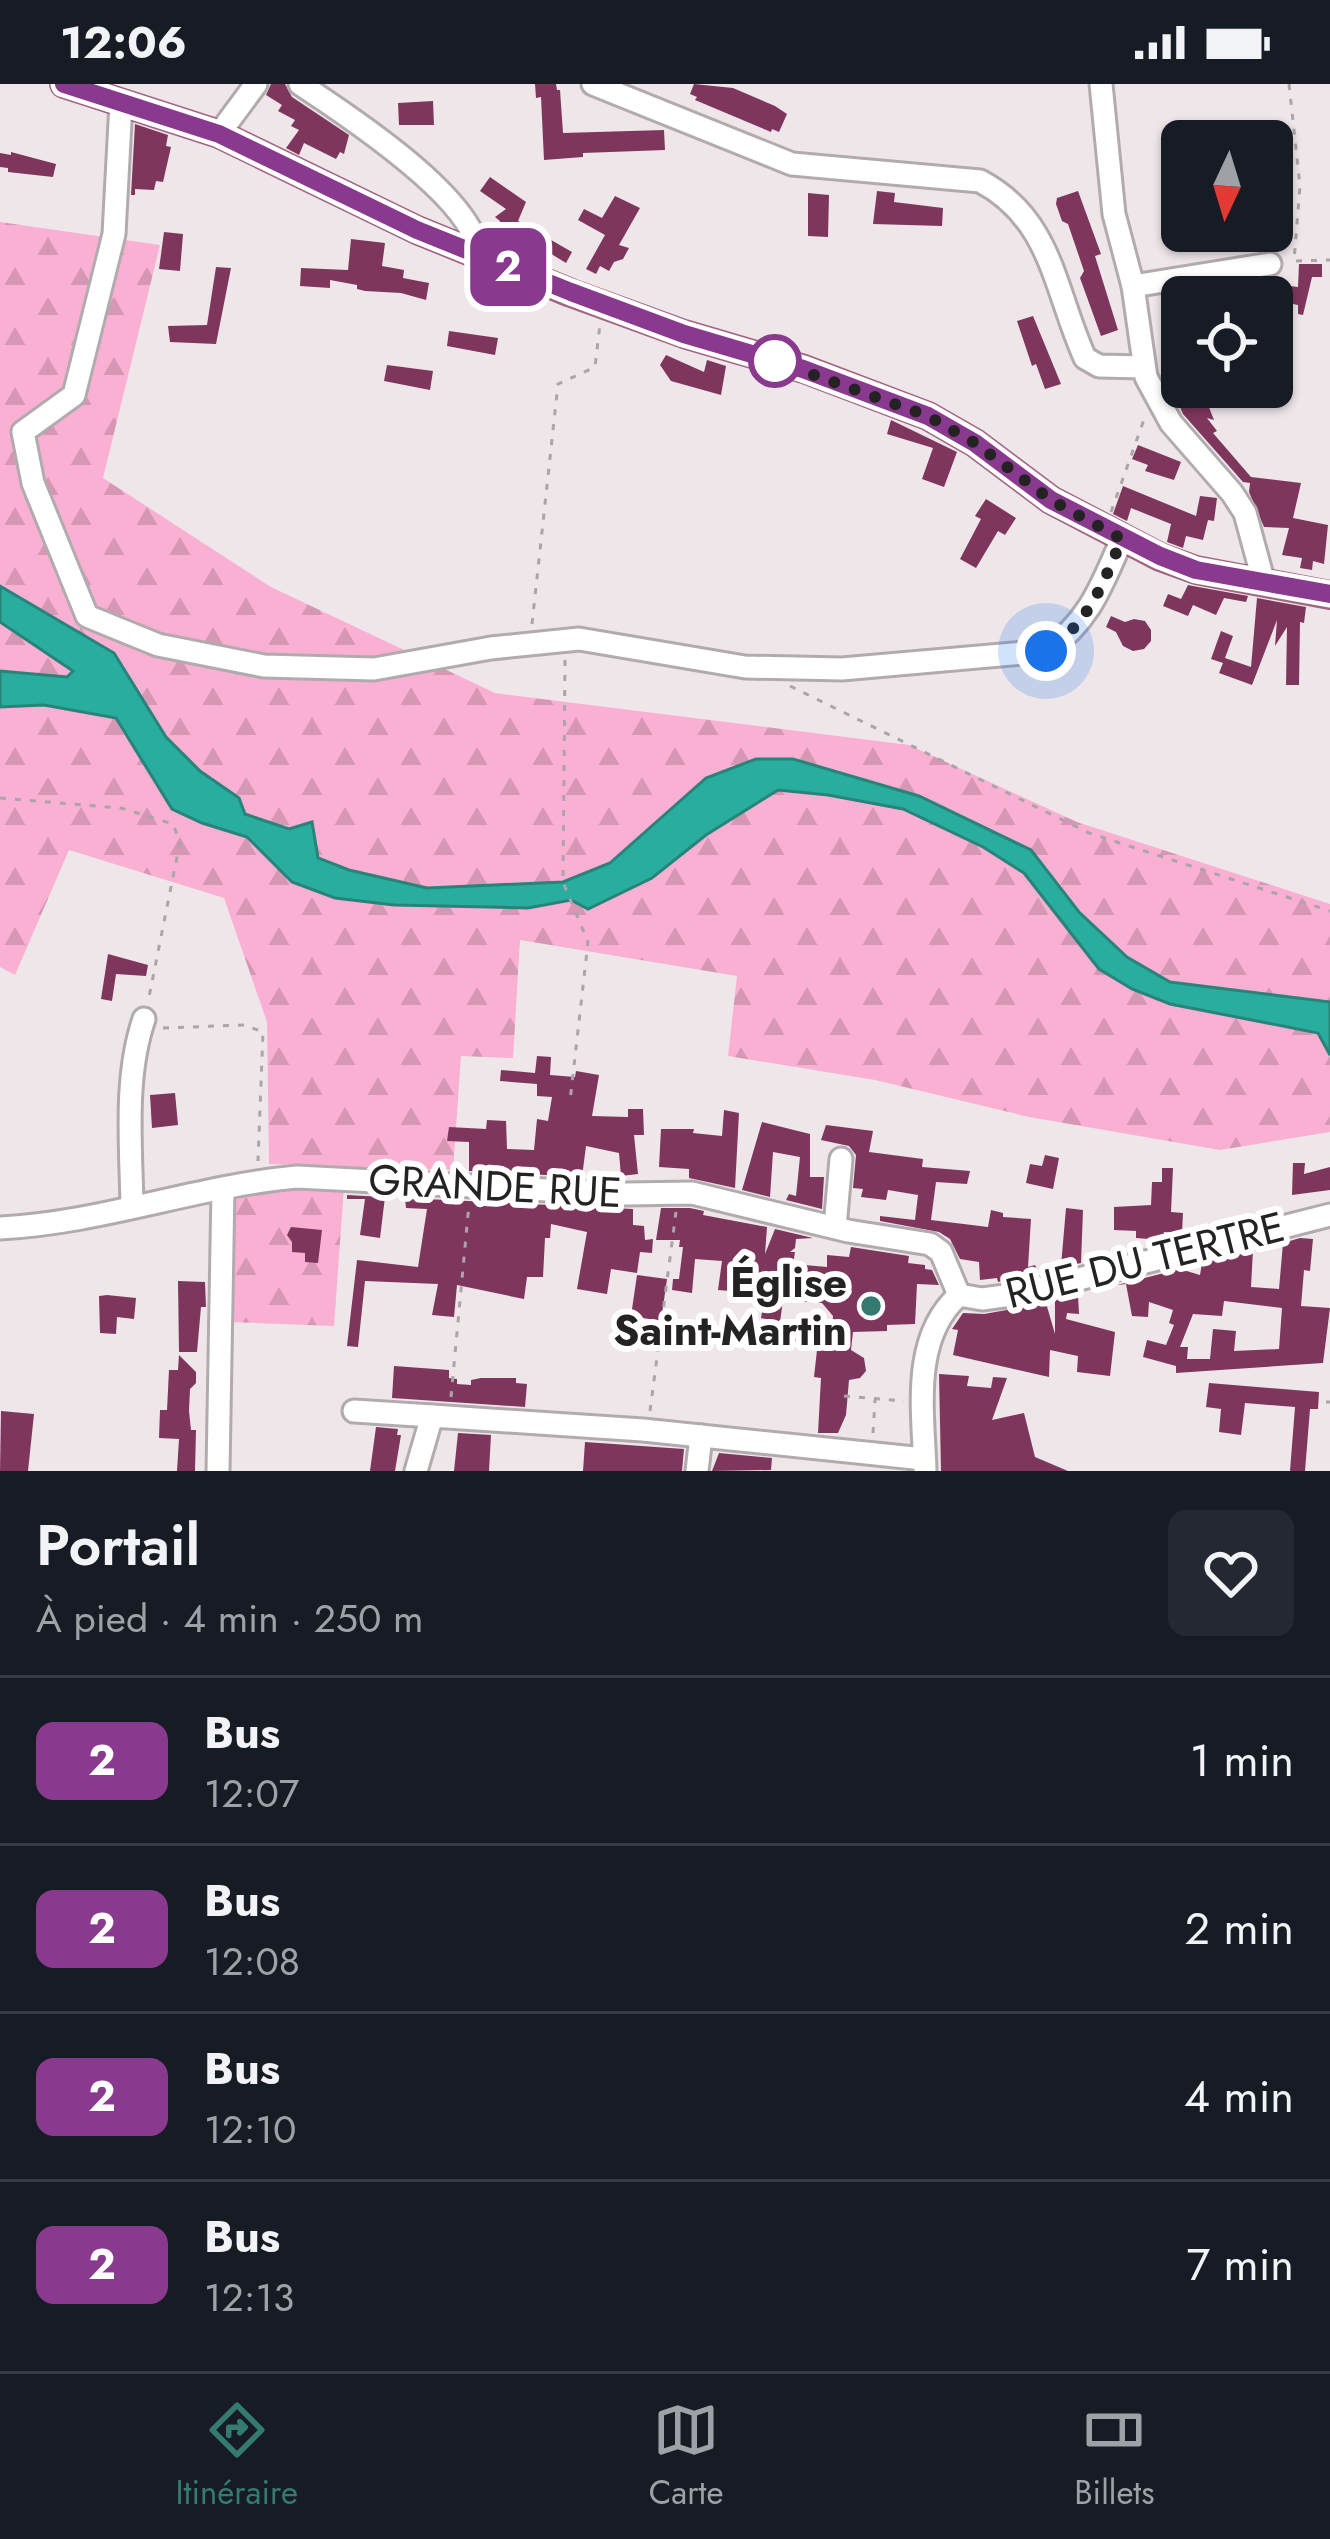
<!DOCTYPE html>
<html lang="fr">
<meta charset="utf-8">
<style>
body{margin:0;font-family:Jost,sans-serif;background:#242831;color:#f1f3f6;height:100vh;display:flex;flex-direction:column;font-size:45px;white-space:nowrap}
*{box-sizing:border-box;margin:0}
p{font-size:39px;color:#9ea1a6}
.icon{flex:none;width:66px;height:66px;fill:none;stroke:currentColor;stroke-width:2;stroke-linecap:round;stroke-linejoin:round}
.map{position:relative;height:1387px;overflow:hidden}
.side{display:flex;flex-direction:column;background:#171b24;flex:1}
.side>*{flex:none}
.badge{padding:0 24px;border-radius:18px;font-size:42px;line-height:78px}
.needle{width:78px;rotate:184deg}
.buttons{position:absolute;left:1161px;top:36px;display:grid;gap:24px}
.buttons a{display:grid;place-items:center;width:132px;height:132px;border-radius:18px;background:#171b24;box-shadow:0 3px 9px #0004;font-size:60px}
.you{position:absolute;width:60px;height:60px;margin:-30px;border:9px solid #fff;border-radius:50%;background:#1a73e8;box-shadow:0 0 0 18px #1a73e833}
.map>.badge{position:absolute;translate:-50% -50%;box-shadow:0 0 0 6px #fff}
.round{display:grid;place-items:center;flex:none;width:126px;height:126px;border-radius:18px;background:#242831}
.head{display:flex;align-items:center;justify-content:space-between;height:204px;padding:0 36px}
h1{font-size:57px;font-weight:600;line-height:90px}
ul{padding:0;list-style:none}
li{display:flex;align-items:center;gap:36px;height:168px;padding:0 36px;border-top:3px solid #363941}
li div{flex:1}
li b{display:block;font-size:45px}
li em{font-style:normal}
li .badge{min-width:132px;font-weight:700;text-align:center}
.status{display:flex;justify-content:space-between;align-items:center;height:84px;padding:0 60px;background:#171b24;direction:ltr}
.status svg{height:33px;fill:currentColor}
.tab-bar{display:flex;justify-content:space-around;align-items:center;height:168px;border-top:3px solid #363941;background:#171b24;font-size:33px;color:#9ea1a6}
.tab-bar a{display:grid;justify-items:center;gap:6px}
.tab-bar .current{color:#347a71}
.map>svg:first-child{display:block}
.forest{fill:url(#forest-firs)}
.water{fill:#29ad9e;stroke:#288379;stroke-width:3}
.building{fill:#7f365d;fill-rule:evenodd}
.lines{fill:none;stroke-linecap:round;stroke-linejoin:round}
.minor-casing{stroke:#b2abae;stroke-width:27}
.major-casing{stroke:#a16583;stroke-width:30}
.path{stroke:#aba4a8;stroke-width:3;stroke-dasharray:6 9;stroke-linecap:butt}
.minor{stroke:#fff;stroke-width:21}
.major{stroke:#efb8d3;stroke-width:24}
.line-casing{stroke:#fff;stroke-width:27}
.line{stroke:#8a3a8e;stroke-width:18}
.walk{stroke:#252224;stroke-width:12;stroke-dasharray:0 21.6}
.stop-dot{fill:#fff;stroke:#8a3a8e;stroke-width:6}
.poi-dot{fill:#347a71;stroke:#fff;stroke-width:4.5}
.labels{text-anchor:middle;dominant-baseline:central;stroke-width:12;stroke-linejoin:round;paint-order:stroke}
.street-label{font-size:42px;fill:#252224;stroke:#fff}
.poi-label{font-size:42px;font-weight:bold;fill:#252224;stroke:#fff;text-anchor:end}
</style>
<div class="status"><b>12:06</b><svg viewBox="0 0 49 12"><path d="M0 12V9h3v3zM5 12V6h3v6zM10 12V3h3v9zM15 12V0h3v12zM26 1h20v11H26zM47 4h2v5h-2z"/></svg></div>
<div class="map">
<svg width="1330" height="1387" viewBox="0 0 1330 1387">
<defs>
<pattern id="forest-firs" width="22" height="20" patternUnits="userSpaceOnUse" patternTransform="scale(3)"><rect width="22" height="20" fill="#fab0d3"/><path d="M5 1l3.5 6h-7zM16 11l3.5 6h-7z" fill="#d697b5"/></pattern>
</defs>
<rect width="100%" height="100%" fill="#efe6ea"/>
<g class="forest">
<path d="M0,138L160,161L103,394L271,503L495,609L909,661L1077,738L1330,820V1048L1220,1066L1029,1033L875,996L728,972L737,892L520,856L513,974L461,972L453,1086L269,1080L267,938L224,814L69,766L15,891L0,883Z"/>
<path d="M344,1103L334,1242L231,1238L232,1114L259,1105Z"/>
</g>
<path class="water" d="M0,502L114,569L166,653L200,687L239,714L245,730L289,745L312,738L318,774L349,786L427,804L563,798L610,779L706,694L756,675H793L919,712L1031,766L1079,828L1127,873L1170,898L1330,918V971L1318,949L1170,920L1132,905L1099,885L1024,789L983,763L903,725L828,711L778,706L706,751L652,794L588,825L571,816L528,824L394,821L335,814L292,798L247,753L202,739L172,725L116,634L44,621L0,623V587L67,593L73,587L0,538Z"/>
<g class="building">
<path d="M271,0H285L292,13L349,51L344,70L340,68L336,75L304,59L299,71L286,64L299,46L291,42L295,36L278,27L282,21L266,11Z"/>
<path d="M535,0H556L557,6H560L563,49L664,46L665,66L583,69V73L544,76L541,13L536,14Z"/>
<path d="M694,0L733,4L775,22L787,30L779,48L772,45L771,48L695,16L697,13L690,10Z"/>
<path d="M433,17L434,41H399L398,19Z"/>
<path d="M135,40L168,51L166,62L171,63L163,98L156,97L154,106L135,105V111H131Z"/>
<path d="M11,68L56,80L53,93L8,88V84L0,83V69L11,71Z"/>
<path d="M490,93L526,118L518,137L572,168L566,179L514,147L507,161L492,153L500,137L495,133L506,125L480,107Z"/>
<path d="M877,107L895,109L894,118L943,124L942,142L873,140Z"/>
<path d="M1078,107L1101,170L1095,172L1118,246L1101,252L1080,194L1084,187L1068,140L1062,137L1056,120L1057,114Z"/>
<path d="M808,109L829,111L828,153L808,152Z"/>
<path d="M615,112L640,124L619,161L629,164L623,175L614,178L609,187L600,182L596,190L586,185L605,151L578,136L584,125L602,134Z"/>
<path d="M164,148L183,150L180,187L159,185Z"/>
<path d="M351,155L385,159L382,182L404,186L403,194L429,199L426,216L401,209L365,207L357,205V201L330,196V204L300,202L301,184L348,186Z"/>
<path d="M1299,180H1322V193H1312L1303,231L1298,230V221L1257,213L1258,198L1298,203Z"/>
<path d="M216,183L231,184L216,260L170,258L168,242L207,241Z"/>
<path d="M1033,232L1061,300L1045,305L1036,280L1032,282L1017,237Z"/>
<path d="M449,247L498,254L495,271L447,262Z"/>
<path d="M666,271L704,288L707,276L726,282L721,311L671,297L660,281Z"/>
<path d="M387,281L433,287L430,306L384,297Z"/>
<path d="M1175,311L1180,319L1204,311L1214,336L1207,334L1217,347L1213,349L1251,393L1301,399L1293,434L1328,441L1324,480L1313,477L1312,486L1300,484L1302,474L1282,471L1289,444L1264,443L1249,408L1250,399L1243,398L1183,330Z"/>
<path d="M891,336L957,368L944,403L922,395L933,364L887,350Z"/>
<path d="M1138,361L1181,378L1174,396L1145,387L1148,381L1132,375Z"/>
<path d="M1123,402L1196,432L1200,412L1217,414L1214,437L1208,436L1203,456L1186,452L1183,464L1167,458L1171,440L1131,424L1127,437L1113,430Z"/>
<path d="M986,415L1016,434L1005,451L998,447L976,484L960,475L981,435L975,432Z"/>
<path d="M1188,501L1193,502L1248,512L1246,518L1224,514L1216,531L1193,521L1188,532L1163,522L1168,510L1181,515Z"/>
<path d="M1257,514L1306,523L1304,539L1300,538L1299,601H1286L1287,543L1275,562L1277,536L1252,601L1219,589L1223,579L1211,575L1221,547L1233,552L1225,574L1251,583Z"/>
<path d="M1111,532L1125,538L1134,535L1145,537L1151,546V557L1144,565L1133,567L1123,562L1116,548L1106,543Z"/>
<path d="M108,870L148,881L146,892L116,890L112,917L101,915Z"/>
<path d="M537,972L551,973L550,991L575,993L576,987L599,991L592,1032L628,1033V1025H643L644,1051H634L638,1090L621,1092L619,1069L586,1062L582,1093L469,1087V1058L447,1057L449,1043L486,1045L487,1036L506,1037L507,1065L534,1066L537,1035L548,1037L552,1013L537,1012V1000L500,997L501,986L535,989Z"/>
<path d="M175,1009L178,1041L152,1044L150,1011Z"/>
<path d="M724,1026L739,1029L735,1104L689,1094V1085L659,1083L661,1045H694L693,1049L722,1052Z"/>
<path d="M762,1038L810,1050V1093H824L822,1125L786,1116L789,1110L796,1112L800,1073L773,1068L770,1113L742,1106Z"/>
<path d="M826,1041L873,1047L869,1068L923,1075L922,1083L970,1087L967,1100L936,1098L931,1136L988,1143L991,1126L1003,1129V1133L1031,1135L1028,1183L1035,1181L1038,1190L998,1198L997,1194L980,1196L979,1178L960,1175L950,1155L939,1148L880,1137V1132L915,1136L918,1111L888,1106L886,1116L861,1113L863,1105L853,1104L856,1071L849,1062L821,1056Z"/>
<path d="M1045,1071L1059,1074L1053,1105L1026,1099L1030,1080L1042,1082Z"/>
<path d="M1293,1079H1305L1304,1090L1330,1083V1106L1292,1111Z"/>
<path d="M1162,1084H1173L1171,1128L1183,1129L1182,1149L1164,1148L1163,1156L1136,1154V1147L1114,1146V1123L1151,1121L1152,1098H1162Z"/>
<path d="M347,1111L385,1113L380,1154L360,1151L365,1115H347Z"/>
<path d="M405,1114L633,1125V1141L644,1142L645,1156L653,1155L652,1169L640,1168L637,1189L611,1185L607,1210L577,1205L587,1148L551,1140L550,1154H545L543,1193H527L524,1215L457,1201L454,1233L432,1231L438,1200L365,1197L358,1263L347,1262L357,1176L418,1183L427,1125L406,1124Z"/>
<path d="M661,1124H690L704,1127L703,1131L767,1143L765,1170L775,1145L813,1154L796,1155L795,1164L790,1168H795L793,1180L827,1183V1171L849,1173L851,1163L909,1172L908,1179L925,1181V1185L932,1186L939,1201L917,1200L915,1240L887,1241V1247L853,1248L851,1266L864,1274L866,1287L860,1294L849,1296L846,1331L838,1349H818L821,1294L814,1293L818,1257H831L833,1232L822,1219L783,1216L780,1238L805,1244L804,1260L776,1254L779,1238L761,1234L768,1191L741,1187L739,1202L731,1201L730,1207L718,1206L722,1177L695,1175L692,1209L672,1206L673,1195H679L683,1163H679L680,1156H656Z"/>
<path d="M1066,1124L1083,1126L1081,1179L1055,1185L1061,1182Z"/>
<path d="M291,1143L322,1146L318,1179L305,1178V1169L292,1168V1158L287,1151Z"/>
<path d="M1300,1154L1313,1155L1310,1187L1304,1186L1301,1222L1330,1224L1323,1279L1176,1289V1282L1143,1273L1147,1256L1166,1261L1174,1241L1169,1239L1173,1226L1149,1218L1148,1233L1132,1232L1126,1200L1117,1201L1180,1185L1200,1191L1202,1179L1253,1166L1251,1203L1279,1205L1283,1159ZM1224,1217L1282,1224L1279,1265L1234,1267L1236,1247L1213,1245L1210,1275H1187L1188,1263H1180L1193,1230L1222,1232Z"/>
<path d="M637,1191L667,1195L661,1237L631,1232Z"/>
<path d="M178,1197L205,1198L206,1223H201L197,1268H179Z"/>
<path d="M107,1211L136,1214L134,1235L117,1233L116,1250L100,1249L99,1212Z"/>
<path d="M1078,1211L1079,1230L1067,1229L1066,1235L1115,1248L1110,1292L1077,1288L1078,1272L1050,1266L1049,1293L953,1271L958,1246L952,1245L963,1229L984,1230L1046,1219L1055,1250V1216Z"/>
<path d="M179,1271L196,1288V1299L190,1305L189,1327L191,1346H196L195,1387H177L179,1355L159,1354L160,1326H167L169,1286H178Z"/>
<path d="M394,1282L449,1286V1294L457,1295V1300L471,1301V1296L481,1294H516V1299L527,1300L525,1323L392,1314Z"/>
<path d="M939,1290L969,1292L967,1302L991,1304L993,1293L1007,1294L992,1336L1024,1329L1035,1373L1068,1387H941Z"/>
<path d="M1209,1299L1319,1308L1318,1325H1310L1305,1387H1290L1295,1323L1245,1319L1241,1351L1219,1348L1221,1325L1206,1323Z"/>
<path d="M1,1327L34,1330L28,1387H0Z"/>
<path d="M376,1343L398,1345L397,1351H401L395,1387H370Z"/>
<path d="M458,1349L491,1351L489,1387H454Z"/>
<path d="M585,1358L684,1365L682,1387H583Z"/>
<path d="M719,1369L772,1374L771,1386L712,1387Z"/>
</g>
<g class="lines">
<defs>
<g id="minor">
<path d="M300,0C344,29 478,116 478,171"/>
<path d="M593,0L792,80L980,97C1052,135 1054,205 1085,274L1099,282L1144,283"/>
<path d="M1101,0L1114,130L1133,202L1146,293L1171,339L1232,409L1245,429L1264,499"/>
<path d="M121,19L114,150L74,311L23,348L33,399L87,532L158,561L264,582L374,585L491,564L579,555L745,583L842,585L1046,567C1089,538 1102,501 1122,455"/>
<path d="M219,50L256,0"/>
<path d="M1133,202L1270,180"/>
<path d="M132,1123C131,1062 124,993 144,935"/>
<path d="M835,1143L841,1075"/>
<path d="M0,1144C101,1139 197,1102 297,1093L626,1110L692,1109L848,1147L930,1160L941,1168L959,1211"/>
<path d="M959,1211L982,1215L1020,1210L1330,1131"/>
<path d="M354,1327L432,1332"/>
<path d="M925,1385C923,1326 911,1254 959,1211"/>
<path d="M218,1387L223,1104"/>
<path d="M416,1387L432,1332L643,1346L924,1375"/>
<path d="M697,1387L701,1352"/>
</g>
<path id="major" d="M64,0L219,50L417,146L571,209L684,250L804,285L928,332L975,359L1051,416L1160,473L1196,486L1330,511"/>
</defs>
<use href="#minor" class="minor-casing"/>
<use href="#major" class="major-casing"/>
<g class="path">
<path d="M1289,0L1300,102L1294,177"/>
<path d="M1296,177L1330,176"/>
<path d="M1111,428L1146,330"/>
<path d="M532,540L558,300L595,283L600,240"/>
<path d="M565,576L563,798L588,858L570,1017"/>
<path d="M790,602L1089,749L1330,827"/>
<path d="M0,714L121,724L173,740L180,758L148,918"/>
<path d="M163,944L244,941L263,948L258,1077"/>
<path d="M844,1312L904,1317"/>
<path d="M451,1313L469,1120"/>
<path d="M1326,1318H1330"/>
<path d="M650,1327L676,1128"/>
<path d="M873,1349L875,1316"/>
</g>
<use href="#minor" class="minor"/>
<use href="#major" class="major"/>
</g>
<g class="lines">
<defs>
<path id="line" d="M64,0L219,50L417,146L571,208L684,250L803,285L928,332L975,359L1051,416L1160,472L1196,486L1330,510"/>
</defs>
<use href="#line" class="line-casing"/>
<use href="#line" class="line"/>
<path class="walk" d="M775,277L764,273L928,332L975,359L1051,416L1122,455C1102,501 1090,538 1046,567"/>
</g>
<circle class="stop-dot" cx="775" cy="277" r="24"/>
<circle class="poi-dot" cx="871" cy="1222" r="12"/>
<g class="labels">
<g class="street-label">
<text transform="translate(495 1102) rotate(3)">GRANDE RUE</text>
<text transform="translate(1145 1176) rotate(-14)">RUE DU TERTRE</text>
</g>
<g class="poi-label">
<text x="847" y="1198">Église<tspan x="847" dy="48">Saint-Martin</tspan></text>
</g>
</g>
</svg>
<div class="buttons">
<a><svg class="needle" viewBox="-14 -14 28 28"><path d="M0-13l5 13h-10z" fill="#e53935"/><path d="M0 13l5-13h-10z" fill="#9ea1a6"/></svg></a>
<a><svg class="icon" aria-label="locate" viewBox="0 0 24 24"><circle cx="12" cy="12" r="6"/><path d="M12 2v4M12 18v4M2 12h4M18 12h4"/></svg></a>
</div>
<div class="you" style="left:1046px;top:567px"></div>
<b class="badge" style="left:508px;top:183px;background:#8a3a8e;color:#fff">2</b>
</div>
<section class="side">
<div class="head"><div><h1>Portail</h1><p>À pied · 4 min · 250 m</p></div><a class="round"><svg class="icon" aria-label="heart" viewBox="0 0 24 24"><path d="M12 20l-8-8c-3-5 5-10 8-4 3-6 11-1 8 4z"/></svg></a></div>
<ul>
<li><span class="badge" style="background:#8a3a8e;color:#fff">2</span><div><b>Bus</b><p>12:07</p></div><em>1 min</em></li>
<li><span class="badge" style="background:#8a3a8e;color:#fff">2</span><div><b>Bus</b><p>12:08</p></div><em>2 min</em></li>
<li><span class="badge" style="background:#8a3a8e;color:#fff">2</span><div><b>Bus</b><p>12:10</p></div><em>4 min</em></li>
<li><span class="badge" style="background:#8a3a8e;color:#fff">2</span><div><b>Bus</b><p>12:13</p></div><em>7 min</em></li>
</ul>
</section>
<nav class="tab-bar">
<a class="current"><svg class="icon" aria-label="directions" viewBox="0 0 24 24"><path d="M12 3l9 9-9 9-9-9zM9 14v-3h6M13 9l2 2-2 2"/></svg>Itinéraire</a>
<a><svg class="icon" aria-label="map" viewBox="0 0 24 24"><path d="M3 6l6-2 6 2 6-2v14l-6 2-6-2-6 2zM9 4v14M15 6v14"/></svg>Carte</a>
<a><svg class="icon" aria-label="tickets" viewBox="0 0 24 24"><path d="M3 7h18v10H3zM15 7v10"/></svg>Billets</a>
</nav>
